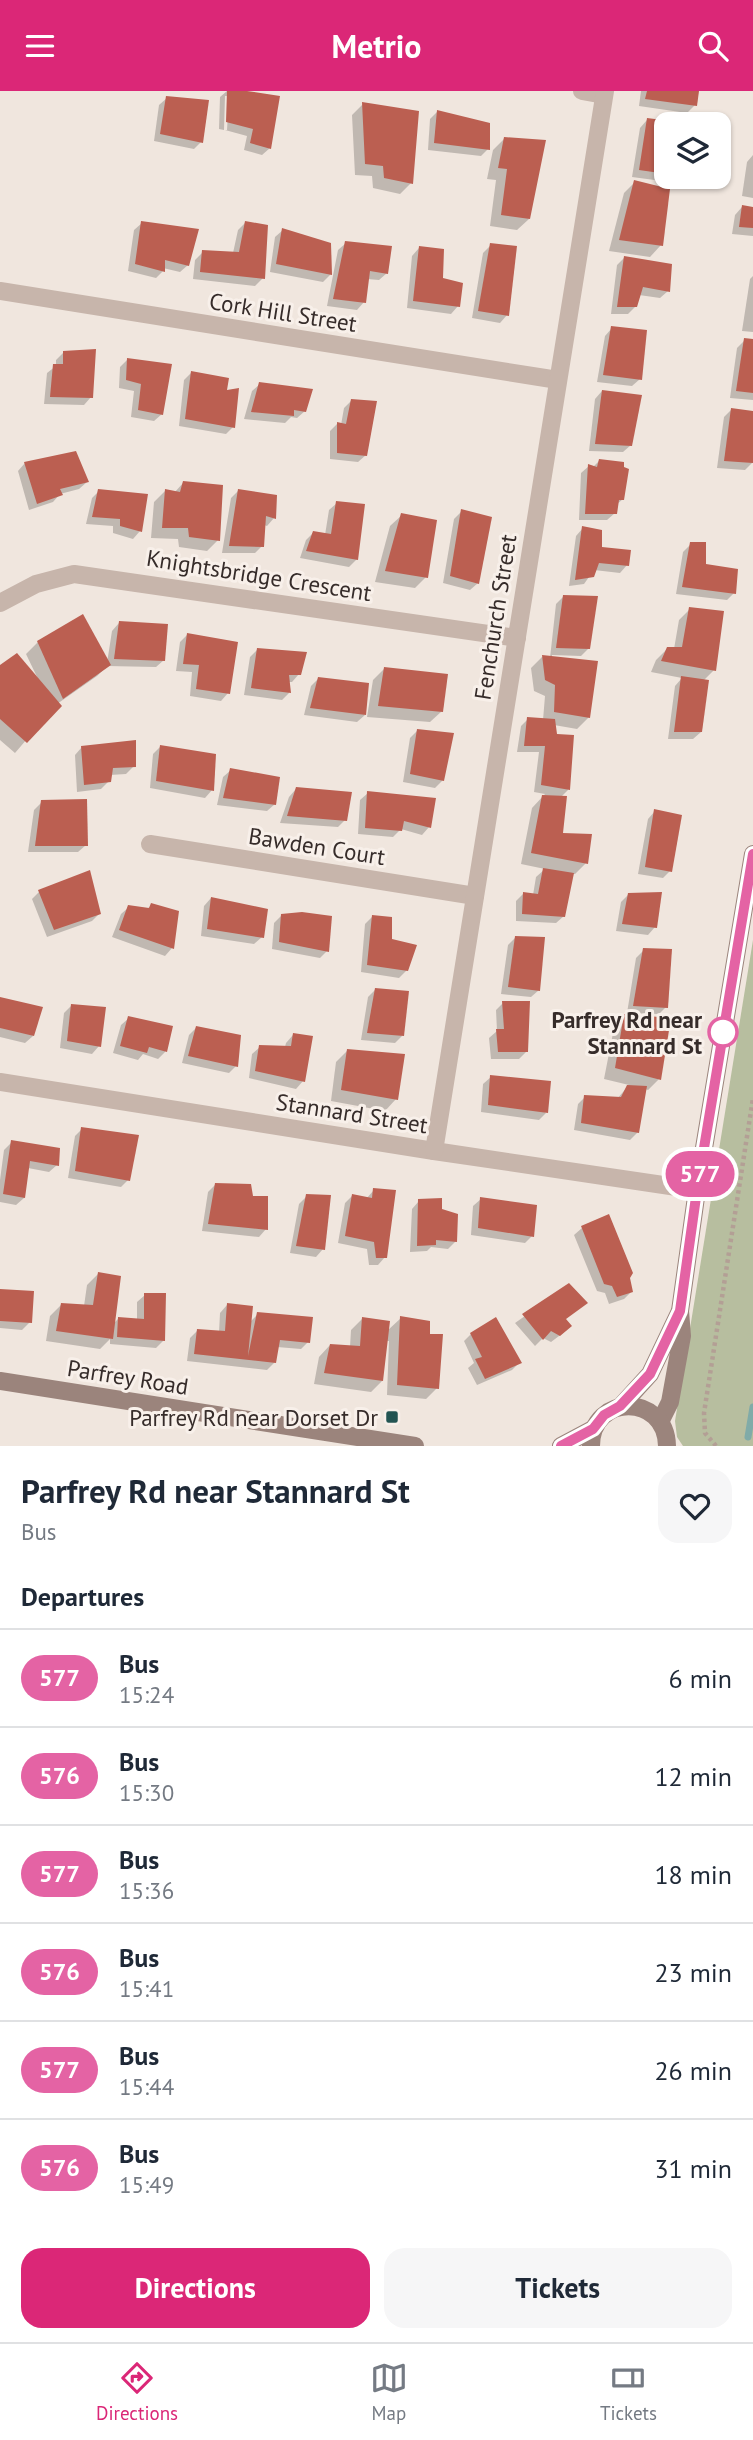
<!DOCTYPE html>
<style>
body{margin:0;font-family:"PT Sans",sans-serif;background:#f6f6f7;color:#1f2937;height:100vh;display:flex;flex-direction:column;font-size:26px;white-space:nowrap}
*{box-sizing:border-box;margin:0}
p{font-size:23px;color:#747a83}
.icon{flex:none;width:38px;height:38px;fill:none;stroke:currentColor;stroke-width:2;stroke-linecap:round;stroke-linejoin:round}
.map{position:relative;height:1355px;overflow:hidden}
.sheet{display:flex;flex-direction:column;background:#fff;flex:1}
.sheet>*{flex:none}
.badge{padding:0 14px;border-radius:23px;font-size:24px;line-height:46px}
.fabs{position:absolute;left:654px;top:21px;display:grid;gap:14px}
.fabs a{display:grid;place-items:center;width:77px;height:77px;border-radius:14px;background:#fff;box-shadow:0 2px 5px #0004;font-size:35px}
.map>.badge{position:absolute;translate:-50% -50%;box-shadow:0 0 0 4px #fff}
h2{padding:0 21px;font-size:26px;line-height:63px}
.round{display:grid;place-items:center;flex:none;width:74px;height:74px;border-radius:21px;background:#f6f6f7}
.overview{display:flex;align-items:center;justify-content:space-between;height:119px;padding:0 21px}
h1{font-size:33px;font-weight:600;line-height:52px}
.action{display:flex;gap:14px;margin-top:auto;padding:14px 21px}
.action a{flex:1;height:80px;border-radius:21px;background:#db2777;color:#fff;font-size:28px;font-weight:600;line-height:80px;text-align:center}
.action a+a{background:#f6f6f7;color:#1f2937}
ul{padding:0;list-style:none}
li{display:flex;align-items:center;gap:21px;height:98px;padding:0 21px;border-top:2px solid #e0e1e3}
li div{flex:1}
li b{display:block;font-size:26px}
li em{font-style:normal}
li .badge{min-width:77px;font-weight:700;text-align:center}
header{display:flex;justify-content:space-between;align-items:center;height:91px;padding:0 21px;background:#db2777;color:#fff;font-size:32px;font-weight:600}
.tabs{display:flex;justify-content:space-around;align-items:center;height:98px;border-top:2px solid #e0e1e3;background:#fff;font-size:19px;color:#747a83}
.tabs a{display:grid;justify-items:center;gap:4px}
.tabs .on{color:#db2777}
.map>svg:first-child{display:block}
.green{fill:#b7be9f}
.shadow{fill:#0003}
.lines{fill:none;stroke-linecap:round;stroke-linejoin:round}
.stream{stroke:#80aba8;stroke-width:7}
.building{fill:#bb5f51}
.path{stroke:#b39f95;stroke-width:4.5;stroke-dasharray:3.5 3.5;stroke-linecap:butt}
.minor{stroke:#c7b5ab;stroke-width:18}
.secondary{stroke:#9b847c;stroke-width:18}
.line-casing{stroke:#fff;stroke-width:16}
.line{stroke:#e463a4;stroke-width:10}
.stop-dot{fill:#fff;stroke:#e463a4;stroke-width:3.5}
.poi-dot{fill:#235452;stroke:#f8f0ea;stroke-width:2.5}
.labels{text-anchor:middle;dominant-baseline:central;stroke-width:6;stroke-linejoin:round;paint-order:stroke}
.street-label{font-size:23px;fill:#362c2a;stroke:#f8f0ea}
.stop-label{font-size:23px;font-weight:bold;fill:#362c2a;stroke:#f8f0ea;text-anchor:end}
.poi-label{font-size:23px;fill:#362c2a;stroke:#f8f0ea;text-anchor:end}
</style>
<header><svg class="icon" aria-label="menu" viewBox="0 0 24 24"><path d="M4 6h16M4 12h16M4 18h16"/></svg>Metrio<svg class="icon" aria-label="search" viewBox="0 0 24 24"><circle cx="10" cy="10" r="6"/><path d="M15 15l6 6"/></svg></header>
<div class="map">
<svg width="753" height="1355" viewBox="0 0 753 1355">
<rect width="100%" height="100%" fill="#f0e6de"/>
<path class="green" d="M753,849V1355H683L677,1346L675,1330Z"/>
<g class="shadow">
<path d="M227,0H235L270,57L262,64L244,59L247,45L225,39H227L229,5H225L224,39L219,38L220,6Z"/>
<path d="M641,0H697L695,14L687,22L639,15Z"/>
<path d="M167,7L201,51L194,58L154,50L159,14Z"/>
<path d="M363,13L411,92L400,103L373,97L372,85L355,84L352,24Z"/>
<path d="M437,21L488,58L481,65L428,59L430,28Z"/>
<path d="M647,29L676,32L667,33V85L662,90L632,86L640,37Z"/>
<path d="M504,48L529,128L517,139L490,135L496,89L487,88L493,59Z"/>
<path d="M753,64V107L742,105L747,71Z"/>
<path d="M635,91L661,154L650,166L609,160L624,102Z"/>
<path d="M742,116L753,118V145L732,143L735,124Z"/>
<path d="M142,132L188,174L180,181L163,177V180L156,187L128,180L134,139Z"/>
<path d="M245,132L263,187L255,195L193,188L195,169L203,161L233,162L238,139Z"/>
<path d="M283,139L331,183L323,191L270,181L275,146Z"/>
<path d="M346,152L387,182L379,189L367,188L364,211L357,219L327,215L338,159Z"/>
<path d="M491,154L507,224L500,232L472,227L483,162Z"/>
<path d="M419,157L458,215L451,223L407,217L412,165Z"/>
<path d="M624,167L668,200L660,207L639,204L636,215L628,223H611L617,174Z"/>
<path d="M753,185V241L742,240L750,188Z"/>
<path d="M612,237L640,288L632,295L597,291L605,245Z"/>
<path d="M745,249L753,250V309L730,307L737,257Z"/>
<path d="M63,262L91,306L84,314L44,313L47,282L56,275V269Z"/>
<path d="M127,269L162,323L154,330L131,326L134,300L119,297L120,276Z"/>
<path d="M191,282L225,302L233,336L226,343L179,335L184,289Z"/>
<path d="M260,293L305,320L297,327L291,326L285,332L244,328L252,300Z"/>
<path d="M602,300L631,354L623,361L589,360L595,308Z"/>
<path d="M351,310L366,364L358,371L330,368V340L337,333L341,334L344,317Z"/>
<path d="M731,319L753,322L752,372L745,379L717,377L724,326Z"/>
<path d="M599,370L623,408L616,414L615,422L607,429H579L581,382L589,375L593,376Z"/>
<path d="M25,372L87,391L79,398L60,403L53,411L29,419L18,380Z"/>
<path d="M184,391L218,449L207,460L179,456L178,448L151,447L154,411L165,400L174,402Z"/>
<path d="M99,400L140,440L133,448L113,442V435L86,433L92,407Z"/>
<path d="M238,400L274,427L267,435L264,434L262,455L255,462H222L231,407Z"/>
<path d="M337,412L357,468L349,476L300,467L306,449L313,442L325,444L329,419Z"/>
<path d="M462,420L478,492L470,499L443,492L454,428Z"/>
<path d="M402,424L426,486L415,497L375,491L390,435Z"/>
<path d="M583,437L601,458L627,474L620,482L594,479L584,493L569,495L576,445Z"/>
<path d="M691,453L704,474L734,502L727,509L676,503L683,461Z"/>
<path d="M564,505L589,557L581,565L552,564V567L589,626L577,638L554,634L568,699L560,707L561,744L586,772L575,783H572L564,825L556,832L516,830V810L524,802L533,804L536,786L545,778L521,773L532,717L545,703L534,701L539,661H517L521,635L528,628L543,629L545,605L534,600L531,577L542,566L550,567L556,513Z"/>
<path d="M690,518L714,579L703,590L701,641L693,648H668L675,595L682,587L651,581L656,569L667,558H674L679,529Z"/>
<path d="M82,526L107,572L112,540L119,532L164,569L156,576L107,575L97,585L57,613L15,662L0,649V576L38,588L26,563L38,551Z"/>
<path d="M187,544L228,602L221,610L190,605L192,581L176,580L180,551Z"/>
<path d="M257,559L299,583L292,591H288L289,602L282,609L244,604L250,566Z"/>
<path d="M384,578L442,620L430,631L367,626L373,589Z"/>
<path d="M319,587L365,624L357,631L304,624L311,595Z"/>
<path d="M417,640L443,689L435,697L403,691L410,647Z"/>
<path d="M82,656L134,675L126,683L110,684L109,690L101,698L77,701L75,664Z"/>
<path d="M160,656L212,699L205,707L150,697L153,663Z"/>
<path d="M231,679L275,713L267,720L217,714L223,686Z"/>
<path d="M296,698L345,729L338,736L280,732L289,706Z"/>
<path d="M368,702L429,736L422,744L401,738L393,746L358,743L360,709Z"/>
<path d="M42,711L86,754L78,761H28L34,719Z"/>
<path d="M655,720L670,780L663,787L638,783L648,728Z"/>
<path d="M39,801L99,823L92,830L47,846L32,808Z"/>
<path d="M629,803L655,836L648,844L616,840L621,811Z"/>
<path d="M211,807L262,846L254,853L201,845L204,815Z"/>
<path d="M152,814L177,822L172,857L165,865L112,846L121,823L129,816L147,818Z"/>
<path d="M282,824L327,860L320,867L272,858L274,832Z"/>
<path d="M372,826L390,850L407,879L399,887L361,881L365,833Z"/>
<path d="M516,846L539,899L531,906L501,903L508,854Z"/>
<path d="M644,859L666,916L659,923L627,922L636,867Z"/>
<path d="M375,899L402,945L395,952L361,949L368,906Z"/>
<path d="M0,908L33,945L25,952L0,946Z"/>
<path d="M503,912L526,961L519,968H491L489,947L497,940L496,919Z"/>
<path d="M71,915L99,955L92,963L60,957L64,922Z"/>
<path d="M625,925L659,988L648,999L645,998L638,1041L630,1049L574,1039L578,1013L585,1006L617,1008L629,994L604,988L614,937Z"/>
<path d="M129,927L171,936L165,961L158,968L143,963L138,969L113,962L121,934Z"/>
<path d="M196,937L236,975L229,982L182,972L189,944Z"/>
<path d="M293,944L303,990L296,998L249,987L252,963L260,956H285L286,952Z"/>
<path d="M347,960L396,1008L385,1020L331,1010L336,971Z"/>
<path d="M491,986L546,1022L539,1029L481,1021L483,993Z"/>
<path d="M82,1038L128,1089L121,1096L68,1087L75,1045Z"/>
<path d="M12,1051L57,1074L49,1081L28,1077L24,1107L16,1114L0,1111V1089L4,1059Z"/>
<path d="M215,1094L251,1107L266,1138L259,1146L202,1140L208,1101Z"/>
<path d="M374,1099L385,1166L378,1174H369L367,1158L338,1152L345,1112L352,1105L366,1108Z"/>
<path d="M307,1105L323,1158L316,1166L290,1162L299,1113Z"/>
<path d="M481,1108L532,1145L525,1152L471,1144L473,1115Z"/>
<path d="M419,1110L440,1120L456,1150L448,1158L431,1156L427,1160L410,1161L412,1118Z"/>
<path d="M582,1137L629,1187L631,1201L624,1208L609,1213L605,1202L597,1200L574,1144Z"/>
<path d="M98,1183L113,1233L118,1228L137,1229V1211L145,1204L164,1249L156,1257L110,1253V1248L100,1258L46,1250L50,1225L61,1214L84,1215L87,1194Z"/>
<path d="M569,1194L586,1212L564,1229L563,1242L551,1251L543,1247L535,1255L515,1232Z"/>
<path d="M0,1200L30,1231L22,1239L0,1237Z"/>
<path d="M227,1214L250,1231L258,1223L308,1251L301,1258L277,1256L275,1271L267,1279L187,1270L190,1247L197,1240L219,1242L220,1222Z"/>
<path d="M401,1227L428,1244L437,1297L426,1308L387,1304L389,1250H386L382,1290L371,1301L314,1293L319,1266L330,1254L350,1256L351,1239L362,1228L387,1240Z"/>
<path d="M471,1243L520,1271L512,1279L477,1294L468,1277L474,1272L464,1250Z"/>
</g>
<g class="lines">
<path class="stream" d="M748,1346L753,1316"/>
</g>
<g class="building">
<path d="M227,0H247L280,5L271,58L250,52L253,38L226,31Z"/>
<path d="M647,0H699L697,15L645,8Z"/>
<path d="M166,5L209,9L203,52L160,43Z"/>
<path d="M362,11L419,20L413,93L384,87L383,75L365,73Z"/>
<path d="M437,19L490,32V59L434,52Z"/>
<path d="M647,27L678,31V33H667V83L639,79Z"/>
<path d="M504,46L546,49L530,128L501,124L507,78L498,77Z"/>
<path d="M634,89L670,98L663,155L619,149Z"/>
<path d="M742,114L753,116V137L739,136Z"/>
<path d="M141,130L199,138L189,175L165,169V181L135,173Z"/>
<path d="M245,130L268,134L265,188L200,181L202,159L239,161Z"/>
<path d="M282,137L331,152L332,184L276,173Z"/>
<path d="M345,150L392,155L388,183L370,180L366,212L333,208Z"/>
<path d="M490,152L517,155L509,225L478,220Z"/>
<path d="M419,155L444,158L443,187L463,192L460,216L413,210Z"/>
<path d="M624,165L672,173L670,201L643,196L637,216H617Z"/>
<path d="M611,235L647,239L642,289L603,284Z"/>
<path d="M744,247L753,248V302L736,300Z"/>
<path d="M96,258L93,307L50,306L53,273H63V260Z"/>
<path d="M127,267L172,273L163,324L138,319L141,293L126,289Z"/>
<path d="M191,280L229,287L227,299L239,297L235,337L185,328Z"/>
<path d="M259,291L313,298L306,321L294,319V325L251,321Z"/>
<path d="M602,299L642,304L632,355L595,353Z"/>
<path d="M351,308L377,310L367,365L337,362V331L346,333Z"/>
<path d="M731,317L753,320V372L724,370Z"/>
<path d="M76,360L89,391L60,398L63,404L37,413L24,371Z"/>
<path d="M599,368L624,371V376L629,378L624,409H619L617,423H585L588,373L597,376Z"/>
<path d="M183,390L223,394L220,450L189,446L188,437H162L165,398L180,401Z"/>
<path d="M98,398L148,403L142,441L120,435V428L92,426Z"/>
<path d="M238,398L277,404L276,428L266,425L264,456L229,455Z"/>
<path d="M336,410L365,413L358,469L306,460L313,440L331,443Z"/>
<path d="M461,418L492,426L479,493L450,485Z"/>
<path d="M401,422L437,429L428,487L385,480Z"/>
<path d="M582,435L602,439V456L631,459L629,475L599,472L594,486L575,489Z"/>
<path d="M690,451H706V473L738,478L736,503L682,496Z"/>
<path d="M563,504L598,505L590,558L556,557Z"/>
<path d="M689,516L724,520L716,580L661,570L667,556H682Z"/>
<path d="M83,523L111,574L63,608L37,550Z"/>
<path d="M119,530L168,533L165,570L114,568Z"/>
<path d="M187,542L238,551L230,603L196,598L199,574L183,573Z"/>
<path d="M257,557L307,561L301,584H289L291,602L251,597Z"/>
<path d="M17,562L62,615L27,652L0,628V574Z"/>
<path d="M542,564L598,570L590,627L554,621L555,594L545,589Z"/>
<path d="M384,576L448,583L443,621L378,615Z"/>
<path d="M681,585L709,589L702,641H674Z"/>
<path d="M318,586L369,592L366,624L310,617Z"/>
<path d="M527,626L555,628L557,643L574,644L570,699L541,694L545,655H524Z"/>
<path d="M417,638L454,642L444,690L410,683Z"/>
<path d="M136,649V676L113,677L111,691L84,694L81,655Z"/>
<path d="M160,654L216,663L214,700L156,690Z"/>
<path d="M230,677L280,686L276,714L223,707Z"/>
<path d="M296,696L352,701L347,730L287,725Z"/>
<path d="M367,700L436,707L431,737L404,730L402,740L365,737Z"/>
<path d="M542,704L567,705L563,742L592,743L588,773L531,762Z"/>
<path d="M87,708L88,755H35L41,709Z"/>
<path d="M654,718L682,724L672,781L645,776Z"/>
<path d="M543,777L574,782L565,826L522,823L523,801L538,803Z"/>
<path d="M90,779L101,823L54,839L38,799Z"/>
<path d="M662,801L657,837L622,833L628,802Z"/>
<path d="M211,806L268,818L264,847L207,838Z"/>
<path d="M151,812L179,820L174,858L119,839L128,814L149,817Z"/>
<path d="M302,821L332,825L329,861L279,851L281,823Z"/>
<path d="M372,824L392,826V848L417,854L408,880L367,874Z"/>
<path d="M515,845L545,846L540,900L508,896Z"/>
<path d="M643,857L672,858L668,917L633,915Z"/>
<path d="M375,897L409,900L404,945L367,942Z"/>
<path d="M0,906L43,916L34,945L0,937Z"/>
<path d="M502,910H530L528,961H498L496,938H504Z"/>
<path d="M71,913L106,916L101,956L67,950Z"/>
<path d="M624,923L671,927L661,989L615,977Z"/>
<path d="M128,925L173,935L167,961L149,956L147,962L120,955Z"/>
<path d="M196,935L241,944L238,976L188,965Z"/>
<path d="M293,942L313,945L305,991L255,980L259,954L291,955Z"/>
<path d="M347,958L405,963L398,1009L341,999Z"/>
<path d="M490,984L551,990L548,1022L488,1014Z"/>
<path d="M627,994L647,995L639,1042L581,1032L584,1004L621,1006Z"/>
<path d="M81,1036L139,1044L130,1090L75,1080Z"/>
<path d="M11,1049L60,1057L59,1075L30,1070L25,1107L3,1103Z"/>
<path d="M215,1092L251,1093L253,1105H268V1139L208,1133Z"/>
<path d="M373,1097L396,1099L387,1167H376L374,1151L345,1145L352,1103L372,1107Z"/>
<path d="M306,1103L331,1104L325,1159L296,1155Z"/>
<path d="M480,1106L537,1114L534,1146L478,1137Z"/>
<path d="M442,1107V1118L458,1123L457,1151L436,1149V1154L417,1155L418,1108Z"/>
<path d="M609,1123L633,1182L630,1187L633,1201L617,1206L612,1195L604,1193L581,1135Z"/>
<path d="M98,1181L121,1185L113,1248L56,1240L61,1212L93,1214Z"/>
<path d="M569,1192L588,1212L566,1228L572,1235L560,1245L551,1240L543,1249L522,1223Z"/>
<path d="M0,1198L34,1200L32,1232L0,1230Z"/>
<path d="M144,1202H166L165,1250L117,1246L118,1226L144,1228Z"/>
<path d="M227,1212L253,1215L248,1265L257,1221L313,1226L310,1252L280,1249L276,1272L194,1263L197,1238L225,1240Z"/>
<path d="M400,1225L430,1230V1243H443L439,1298L397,1294Z"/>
<path d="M362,1226L390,1230L383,1290L324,1282L330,1253L360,1255Z"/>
<path d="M496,1226L522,1272L485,1288L475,1268L482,1266L470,1242Z"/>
</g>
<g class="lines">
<path class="path" d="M716,1355L705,1342L704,1322L753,1007"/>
<g class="minor">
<path d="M582,0L604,4"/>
<path d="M0,200L558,289"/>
<path d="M0,512L36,493L74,483L517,547"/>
<path d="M150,753L475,805"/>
<path d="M0,991L434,1060L697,1099"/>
<path d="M434,1060L605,0"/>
</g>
<g class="secondary">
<path d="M0,1290L415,1355"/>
<path d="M620,1316L650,1283L679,1222"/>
<path d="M660,1331L670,1311L682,1245L680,1220L697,1099L753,763"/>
<path d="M561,1355L593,1338"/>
<path d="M591,1355C591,1302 666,1302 667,1355"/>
</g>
</g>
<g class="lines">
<defs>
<path id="line" d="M561,1355L593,1338L604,1324L620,1315L650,1283L680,1220L697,1099L753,763"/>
</defs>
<use href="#line" class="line-casing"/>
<use href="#line" class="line"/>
</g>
<circle class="stop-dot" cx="723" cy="941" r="14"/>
<rect class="poi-dot" x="385" y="1319" width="14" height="14" rx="3.5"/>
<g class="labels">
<g class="street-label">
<text transform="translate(283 221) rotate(9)">Cork Hill Street</text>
<text transform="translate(259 484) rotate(9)">Knightsbridge Crescent</text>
<text transform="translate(495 526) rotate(-81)">Fenchurch Street</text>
<text transform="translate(317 755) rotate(9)">Bawden Court</text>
<text transform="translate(352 1022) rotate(9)">Stannard Street</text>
<text transform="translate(128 1286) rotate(9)">Parfrey Road</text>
</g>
<g class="stop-label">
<text x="702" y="928">Parfrey Rd near<tspan x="702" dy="26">Stannard St</tspan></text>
</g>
<g class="poi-label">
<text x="378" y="1326">Parfrey Rd near Dorset Dr</text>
</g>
</g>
</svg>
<div class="fabs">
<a><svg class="icon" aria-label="layers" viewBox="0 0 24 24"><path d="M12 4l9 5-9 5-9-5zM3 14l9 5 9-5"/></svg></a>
</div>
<b class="badge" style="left:700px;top:1083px;background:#e463a4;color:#fff">577</b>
</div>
<section class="sheet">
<div class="overview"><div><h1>Parfrey Rd near Stannard St</h1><p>Bus</p></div><a class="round"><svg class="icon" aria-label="heart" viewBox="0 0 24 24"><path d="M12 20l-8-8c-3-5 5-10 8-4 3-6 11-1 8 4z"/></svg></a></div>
<h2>Departures</h2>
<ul>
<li><span class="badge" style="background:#e463a4;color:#fff">577</span><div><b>Bus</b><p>15:24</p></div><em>6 min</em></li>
<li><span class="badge" style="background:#e463a4;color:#fff">576</span><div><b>Bus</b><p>15:30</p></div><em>12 min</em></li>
<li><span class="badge" style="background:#e463a4;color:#fff">577</span><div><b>Bus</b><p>15:36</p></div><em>18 min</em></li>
<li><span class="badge" style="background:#e463a4;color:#fff">576</span><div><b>Bus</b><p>15:41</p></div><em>23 min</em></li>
<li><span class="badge" style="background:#e463a4;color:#fff">577</span><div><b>Bus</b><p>15:44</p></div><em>26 min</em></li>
<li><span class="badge" style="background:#e463a4;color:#fff">576</span><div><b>Bus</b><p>15:49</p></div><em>31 min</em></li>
</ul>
<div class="action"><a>Directions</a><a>Tickets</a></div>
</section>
<nav class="tabs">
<a class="on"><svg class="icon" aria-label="directions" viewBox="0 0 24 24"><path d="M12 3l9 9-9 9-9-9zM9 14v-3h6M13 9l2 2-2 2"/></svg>Directions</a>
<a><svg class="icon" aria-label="map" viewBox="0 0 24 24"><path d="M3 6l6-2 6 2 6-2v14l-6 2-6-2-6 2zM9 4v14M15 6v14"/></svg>Map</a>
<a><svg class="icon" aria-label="tickets" viewBox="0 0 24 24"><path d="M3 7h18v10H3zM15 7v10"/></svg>Tickets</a>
</nav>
